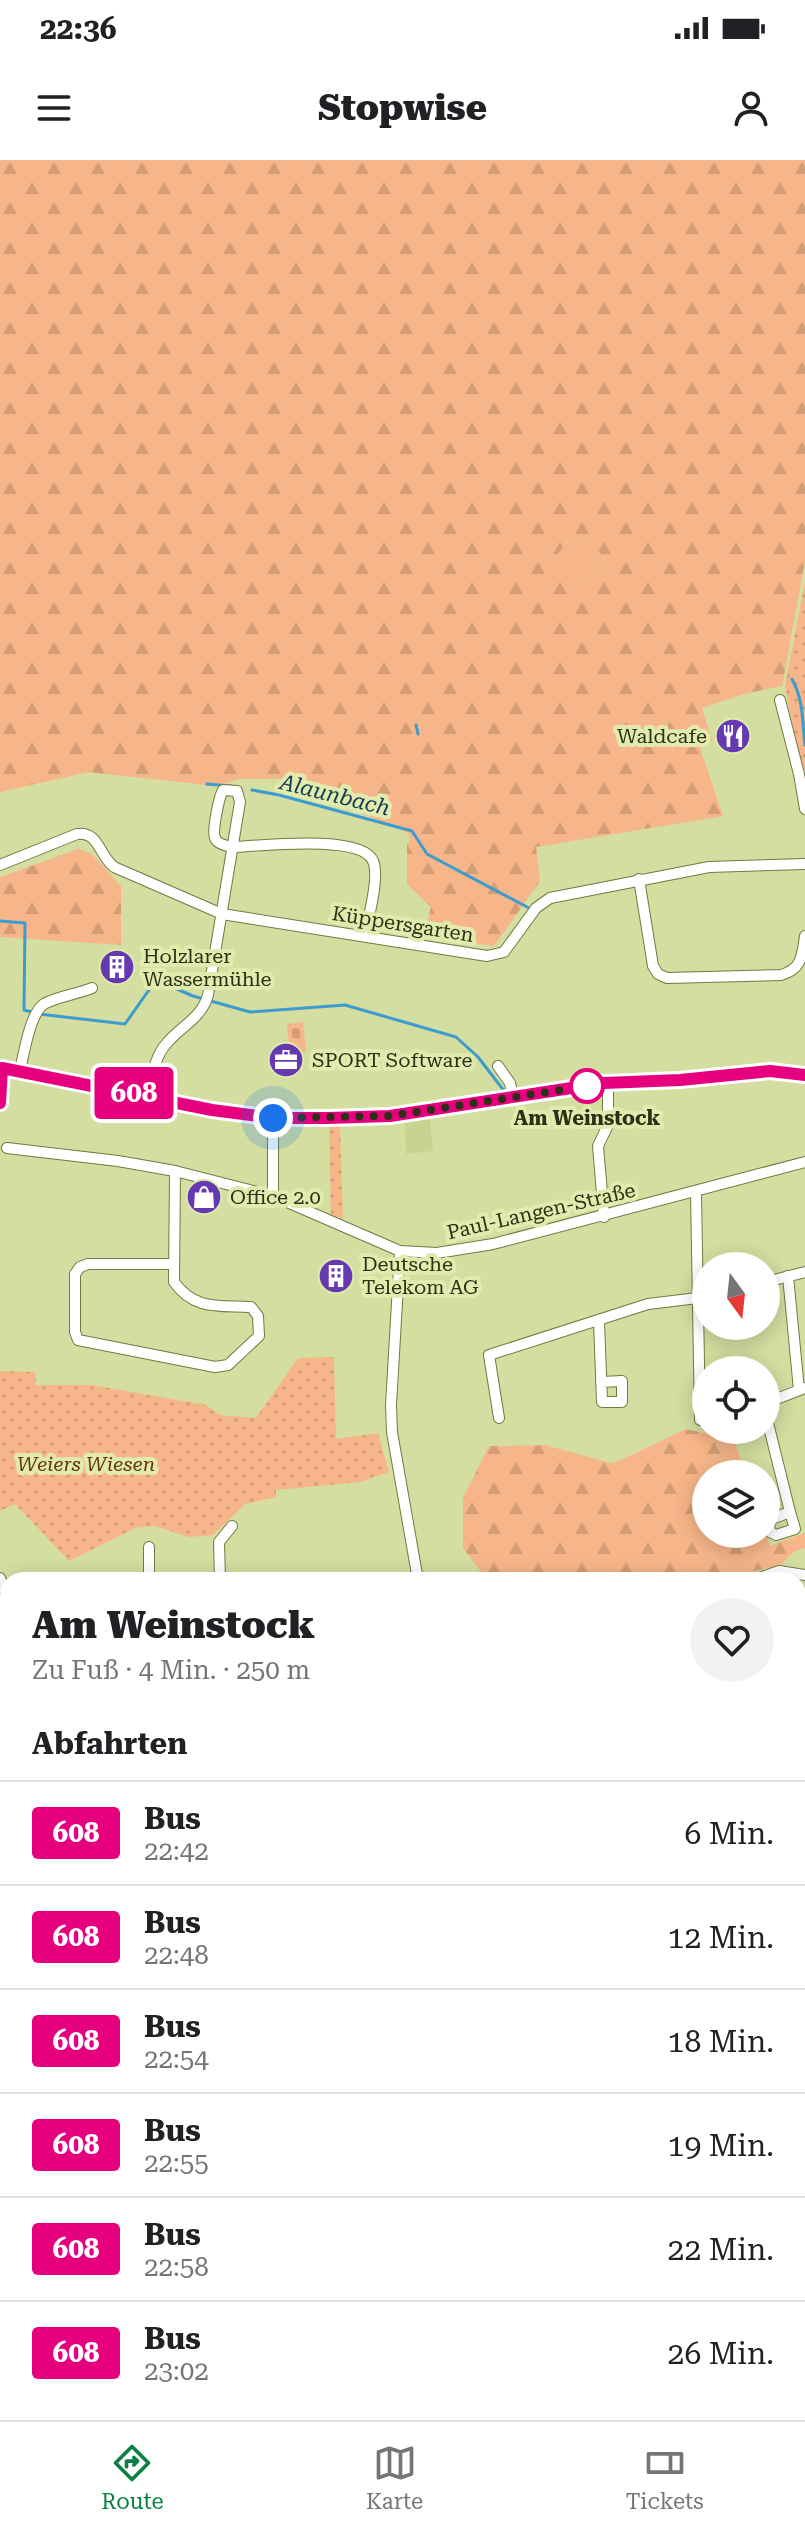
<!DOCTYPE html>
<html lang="de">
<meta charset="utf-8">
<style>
body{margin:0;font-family:"Roboto Serif",serif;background:#f2f2f2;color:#202124;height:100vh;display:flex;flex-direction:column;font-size:30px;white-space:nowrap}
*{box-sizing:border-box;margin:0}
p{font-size:26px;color:#757577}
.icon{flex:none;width:44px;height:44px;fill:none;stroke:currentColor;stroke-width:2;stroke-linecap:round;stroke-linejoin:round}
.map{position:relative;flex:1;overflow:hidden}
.details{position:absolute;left:0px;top:1412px;width:806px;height:848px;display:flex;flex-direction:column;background:#fff;border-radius:24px 24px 0 0;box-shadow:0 4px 20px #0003}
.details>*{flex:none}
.badge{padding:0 16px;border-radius:6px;font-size:28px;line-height:52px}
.needle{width:52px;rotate:165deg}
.tools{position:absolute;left:692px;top:1092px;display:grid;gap:16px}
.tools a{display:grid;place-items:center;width:88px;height:88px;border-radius:50%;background:#fff;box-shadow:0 4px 20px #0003;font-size:40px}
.you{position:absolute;width:40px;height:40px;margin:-20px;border:6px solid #fff;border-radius:50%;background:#1a73e8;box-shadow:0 0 0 12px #1a73e833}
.map>.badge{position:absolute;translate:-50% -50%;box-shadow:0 0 0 4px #fff}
h2{padding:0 32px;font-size:30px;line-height:72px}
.round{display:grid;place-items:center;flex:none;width:84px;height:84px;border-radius:42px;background:#f2f2f2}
.head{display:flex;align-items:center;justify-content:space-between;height:136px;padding:0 32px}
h1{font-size:38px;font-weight:800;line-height:60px}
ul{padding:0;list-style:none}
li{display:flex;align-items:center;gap:24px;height:104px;padding:0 32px;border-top:2px solid #e0e0e0}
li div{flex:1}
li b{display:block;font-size:30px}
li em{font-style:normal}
li .badge{min-width:88px;font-weight:700;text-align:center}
.status{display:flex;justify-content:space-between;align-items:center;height:56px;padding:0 40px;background:#fff;direction:ltr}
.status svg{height:22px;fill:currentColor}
header{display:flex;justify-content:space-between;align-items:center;height:104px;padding:0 32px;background:#fff;font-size:36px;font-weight:800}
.menu{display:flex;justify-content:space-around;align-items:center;height:112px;border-top:2px solid #e0e0e0;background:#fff;font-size:22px;color:#757577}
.menu a{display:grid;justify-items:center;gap:4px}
.menu .on{color:#0b8043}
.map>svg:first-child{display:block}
.built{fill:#c8d38f}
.grass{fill:#f7b689}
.forest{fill:url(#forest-firs);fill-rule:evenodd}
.cemetery{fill:url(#cemetery-stones)}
.park{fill:url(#park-dots)}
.water{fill:url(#water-waves)}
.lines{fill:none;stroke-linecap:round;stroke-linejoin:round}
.stream{stroke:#3c9ccf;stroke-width:3}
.street-casing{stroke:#717a3f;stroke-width:12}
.secondary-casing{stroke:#717a3f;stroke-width:16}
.street{stroke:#fff;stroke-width:10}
.secondary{stroke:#b7e7df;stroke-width:14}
.line-casing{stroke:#fff;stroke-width:18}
.line{stroke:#e6007e;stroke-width:12}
.walk{stroke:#2d3017;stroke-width:8;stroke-dasharray:0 14.4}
.stop-dot{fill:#fff;stroke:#e6007e;stroke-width:4}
.labels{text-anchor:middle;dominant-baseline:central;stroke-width:8;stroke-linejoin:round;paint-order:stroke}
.poi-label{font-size:20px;fill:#2d3017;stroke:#e1ebad;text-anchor:start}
.street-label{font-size:20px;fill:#2d3017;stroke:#e1ebad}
.stop-label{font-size:20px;font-weight:bold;fill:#2d3017;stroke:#e1ebad}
.park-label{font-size:20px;font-style:italic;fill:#653408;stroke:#e1ebad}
.water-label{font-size:22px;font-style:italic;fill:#143c52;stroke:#e1ebad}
</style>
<div class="status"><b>22:36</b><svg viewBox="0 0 49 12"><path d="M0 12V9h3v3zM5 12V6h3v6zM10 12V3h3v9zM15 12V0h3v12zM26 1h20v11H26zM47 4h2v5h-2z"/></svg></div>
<header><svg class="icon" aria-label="menu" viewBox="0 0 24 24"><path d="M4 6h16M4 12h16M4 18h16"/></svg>Stopwise<svg class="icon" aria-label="person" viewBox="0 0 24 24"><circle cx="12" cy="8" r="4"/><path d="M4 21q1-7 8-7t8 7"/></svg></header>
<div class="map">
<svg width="805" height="2260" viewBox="0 0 805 2260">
<defs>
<pattern id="forest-firs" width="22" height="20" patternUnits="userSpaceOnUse" patternTransform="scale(2)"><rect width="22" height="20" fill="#f7b689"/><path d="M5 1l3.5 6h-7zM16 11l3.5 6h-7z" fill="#d49d76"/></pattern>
<pattern id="cemetery-stones" width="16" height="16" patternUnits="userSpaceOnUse" patternTransform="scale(2)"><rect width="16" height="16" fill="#f7b689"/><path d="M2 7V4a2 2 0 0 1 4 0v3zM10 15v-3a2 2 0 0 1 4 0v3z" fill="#d49d76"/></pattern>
<pattern id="park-dots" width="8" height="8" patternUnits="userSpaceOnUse" patternTransform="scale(2)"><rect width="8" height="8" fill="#f7b689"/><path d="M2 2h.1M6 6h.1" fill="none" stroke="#d49d76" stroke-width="1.8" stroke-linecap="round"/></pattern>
<pattern id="water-waves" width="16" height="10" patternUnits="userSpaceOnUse" patternTransform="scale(2)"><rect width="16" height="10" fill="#3c9ccf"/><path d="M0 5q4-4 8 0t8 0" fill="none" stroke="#3380a7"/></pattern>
</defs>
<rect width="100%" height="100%" fill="#d4dea0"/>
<path class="built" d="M430,959L433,991L406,994L405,962Z"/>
<g class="grass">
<path d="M585,376L605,397L593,419L569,427L554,399L569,380Z"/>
<path d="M297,2252H415V2260H287Z"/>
</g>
<g class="forest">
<path d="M0,0H805V401L782,526L744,534L702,548L712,581L699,585L723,656L536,687L540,721L494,786L424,775L431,747L407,724V685L410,680L408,673L280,619H240L216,626L88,612L0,632ZM585,376L605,398L593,419L570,427L554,399L569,380Z"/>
<path d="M78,689L91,693L121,726V785L0,777V717Z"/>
<path d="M686,1269L734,1280L746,1314H706V1374H766L770,1386L805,1373V1388L793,1392L782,1404L720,1420H487L463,1388V1338L489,1286L545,1285L610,1303L619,1301Z"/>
<path d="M0,1651L8,1658V1781L0,1773Z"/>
<path d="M0,1874L8,1878V2038H0Z"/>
<path d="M0,2101L8,2112V2197L0,2200Z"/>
<path d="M798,2155L805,2175V2260H415V2252H694L696,2256L705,2252H798Z"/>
</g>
<path class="cemetery" d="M303,862L306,892L290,894L287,864Z"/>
<g class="park">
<path d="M805,421V610L802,611L785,526Z"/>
<path d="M340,964L343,1059L331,1055L329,965Z"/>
<path d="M334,1197L336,1279L378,1273L389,1312L360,1322L276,1330V1337L245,1344L213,1375L189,1377L155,1366L135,1368L69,1401L15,1344L0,1351V1211L35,1212L36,1225H92L206,1245L220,1255L256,1258L298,1198Z"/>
</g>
<path class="water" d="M805,1635V1743L798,1749V1637Z"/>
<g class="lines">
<g class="stream">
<path d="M792,519C804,541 802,561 805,585"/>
<path d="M416,565L418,574"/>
<path d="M207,624L231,626"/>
<path d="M252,630L279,635L412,671L427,694L529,748"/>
<path d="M0,761L25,763L24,850L32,852"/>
<path d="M39,854L125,864L156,820L193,836L250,852L345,845L456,877L478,897L505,932"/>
<path d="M605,2260L612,2254L616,2260"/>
</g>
<defs>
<g id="street">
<path d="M780,540L799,614L805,649"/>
<path d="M0,705L77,674C99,671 99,696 114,707L222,754L487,796L504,792L536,748L550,738L709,707L805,704"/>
<path d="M639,719L653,806L658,814L667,818L781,815C802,809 802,796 805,776"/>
<path d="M498,906L510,923L513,937"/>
<path d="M20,910C24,894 30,853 44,844C55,837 78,834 92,828"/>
<path d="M148,936C152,918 154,897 167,883C181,866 202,858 208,835L240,642L237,631L223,630C219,637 212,670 215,678C217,684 227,686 233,687C259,686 362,674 373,701C380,716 368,759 365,776"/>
<path d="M0,943L2,908"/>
<path d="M273,958V1036"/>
<path d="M7,988L118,1001L175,1011L273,1036L400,1091L437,1093L493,1084L805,1002"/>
<path d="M696,1033L700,1260"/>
<path d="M604,1057L598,986L608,965V923"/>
<path d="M400,1091L391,1245L392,1272L418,1420"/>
<path d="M173,1104H88L80,1107L75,1114V1172L78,1180L215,1207L228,1205L259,1176L258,1156L251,1147C219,1145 195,1151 174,1122L175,1011"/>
<path d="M788,1116L799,1230"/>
<path d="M766,1122L805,1112"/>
<path d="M599,1161L602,1242H622V1221L601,1222"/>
<path d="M766,1243L805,1228"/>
<path d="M766,1255L790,1352"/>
<path d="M499,1258L489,1195L648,1144L706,1137"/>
<path d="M790,1352L795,1369L776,1375L770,1372L769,1360Z"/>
<path d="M149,1387V1420"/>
<path d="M0,1418L8,1438"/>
<path d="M220,1420L219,1382L232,1366"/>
<path d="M754,1420L779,1411L805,1415"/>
<path d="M0,1505L8,1480"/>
<path d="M798,1536L805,1537"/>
<path d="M0,1620L8,1616"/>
<path d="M803,1859L805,1870"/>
<path d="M798,2026L805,2025"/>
</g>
<path id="secondary" d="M0,907L212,950L273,958H328L390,956L604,923L680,920L770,911L805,915"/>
</defs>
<use href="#street" class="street-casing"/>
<use href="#secondary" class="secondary-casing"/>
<use href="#street" class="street"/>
<use href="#secondary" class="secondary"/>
</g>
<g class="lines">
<defs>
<path id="line" d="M0,943L2,908L212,950L273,958H328L390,956L604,923L680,920L770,911L805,915"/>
</defs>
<use href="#line" class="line-casing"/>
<use href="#line" class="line"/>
<path class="walk" d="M273,958L390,956L587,926"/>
</g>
<defs>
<symbol id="restaurant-disc" viewBox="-11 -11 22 22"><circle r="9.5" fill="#6539b1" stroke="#e1ebad"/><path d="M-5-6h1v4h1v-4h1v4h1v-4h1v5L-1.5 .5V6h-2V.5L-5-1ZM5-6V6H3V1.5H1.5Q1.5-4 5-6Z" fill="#fff"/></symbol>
<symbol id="building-disc" viewBox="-11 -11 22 22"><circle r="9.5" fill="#6539b1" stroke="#e1ebad"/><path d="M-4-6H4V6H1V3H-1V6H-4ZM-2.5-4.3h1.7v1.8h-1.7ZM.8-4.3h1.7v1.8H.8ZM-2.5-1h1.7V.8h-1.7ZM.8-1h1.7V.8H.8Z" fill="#fff"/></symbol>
<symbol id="office-disc" viewBox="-11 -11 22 22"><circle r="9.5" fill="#6539b1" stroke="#e1ebad"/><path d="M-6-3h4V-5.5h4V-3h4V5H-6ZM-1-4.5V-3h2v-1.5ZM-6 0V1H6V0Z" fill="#fff"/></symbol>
<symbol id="shop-disc" viewBox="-11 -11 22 22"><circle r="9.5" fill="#6539b1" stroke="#e1ebad"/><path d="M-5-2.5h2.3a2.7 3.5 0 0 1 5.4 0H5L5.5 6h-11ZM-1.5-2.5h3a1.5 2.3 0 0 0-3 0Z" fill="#fff"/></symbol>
</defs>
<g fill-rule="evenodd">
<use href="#restaurant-disc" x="713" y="556" width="40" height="40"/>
<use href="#building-disc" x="97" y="787" width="40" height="40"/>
<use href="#office-disc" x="266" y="880" width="40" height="40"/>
<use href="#shop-disc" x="184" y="1017" width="40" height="40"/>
<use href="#building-disc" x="316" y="1096" width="40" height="40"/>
</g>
<circle class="stop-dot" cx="587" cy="926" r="16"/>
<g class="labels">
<g class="poi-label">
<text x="707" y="576" text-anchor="end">Waldcafe</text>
<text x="143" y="796">Holzlarer<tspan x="143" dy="23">Wassermühle</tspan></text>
<text x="312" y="900">SPORT Software</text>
<text x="230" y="1037">Office 2.0</text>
<text x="362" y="1104">Deutsche<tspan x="362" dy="23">Telekom AG</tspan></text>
</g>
<g class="street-label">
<text transform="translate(403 764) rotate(9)">Küppersgarten</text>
<text transform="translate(541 1051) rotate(-13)">Paul-Langen-Straße</text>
</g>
<g class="stop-label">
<text x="587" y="958">Am Weinstock</text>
</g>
<g class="park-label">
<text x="86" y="1304">Weiers Wiesen</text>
</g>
<g class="water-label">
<text transform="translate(335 635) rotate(14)">Alaunbach</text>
</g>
</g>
</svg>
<div class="tools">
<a><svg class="needle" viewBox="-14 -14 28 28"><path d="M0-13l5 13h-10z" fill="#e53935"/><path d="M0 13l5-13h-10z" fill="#757577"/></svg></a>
<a><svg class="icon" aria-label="locate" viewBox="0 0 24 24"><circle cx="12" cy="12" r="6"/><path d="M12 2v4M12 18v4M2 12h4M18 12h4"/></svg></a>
<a><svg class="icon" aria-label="layers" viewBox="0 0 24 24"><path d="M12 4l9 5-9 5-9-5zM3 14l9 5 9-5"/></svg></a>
</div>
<div class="you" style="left:273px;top:958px"></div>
<b class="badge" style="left:134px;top:933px;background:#e6007e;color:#fff">608</b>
<section class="details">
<div class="head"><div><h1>Am Weinstock</h1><p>Zu Fuß · 4 Min. · 250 m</p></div><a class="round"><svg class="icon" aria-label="heart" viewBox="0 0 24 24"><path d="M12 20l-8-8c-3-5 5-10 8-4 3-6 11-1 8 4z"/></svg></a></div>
<h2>Abfahrten</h2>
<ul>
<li><span class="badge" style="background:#e6007e;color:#fff">608</span><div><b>Bus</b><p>22:42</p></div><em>6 Min.</em></li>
<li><span class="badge" style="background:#e6007e;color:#fff">608</span><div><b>Bus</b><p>22:48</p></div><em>12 Min.</em></li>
<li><span class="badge" style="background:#e6007e;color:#fff">608</span><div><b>Bus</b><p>22:54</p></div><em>18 Min.</em></li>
<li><span class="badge" style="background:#e6007e;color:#fff">608</span><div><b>Bus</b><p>22:55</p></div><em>19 Min.</em></li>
<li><span class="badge" style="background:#e6007e;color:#fff">608</span><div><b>Bus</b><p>22:58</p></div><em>22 Min.</em></li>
<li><span class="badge" style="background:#e6007e;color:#fff">608</span><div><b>Bus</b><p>23:02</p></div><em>26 Min.</em></li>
</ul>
</section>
</div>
<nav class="menu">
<a class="on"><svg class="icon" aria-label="directions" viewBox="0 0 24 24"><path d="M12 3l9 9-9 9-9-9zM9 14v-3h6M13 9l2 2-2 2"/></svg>Route</a>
<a><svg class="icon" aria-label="map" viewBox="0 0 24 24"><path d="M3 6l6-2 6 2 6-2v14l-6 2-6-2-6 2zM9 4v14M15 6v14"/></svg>Karte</a>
<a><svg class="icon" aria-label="tickets" viewBox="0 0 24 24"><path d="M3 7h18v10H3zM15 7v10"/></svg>Tickets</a>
</nav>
